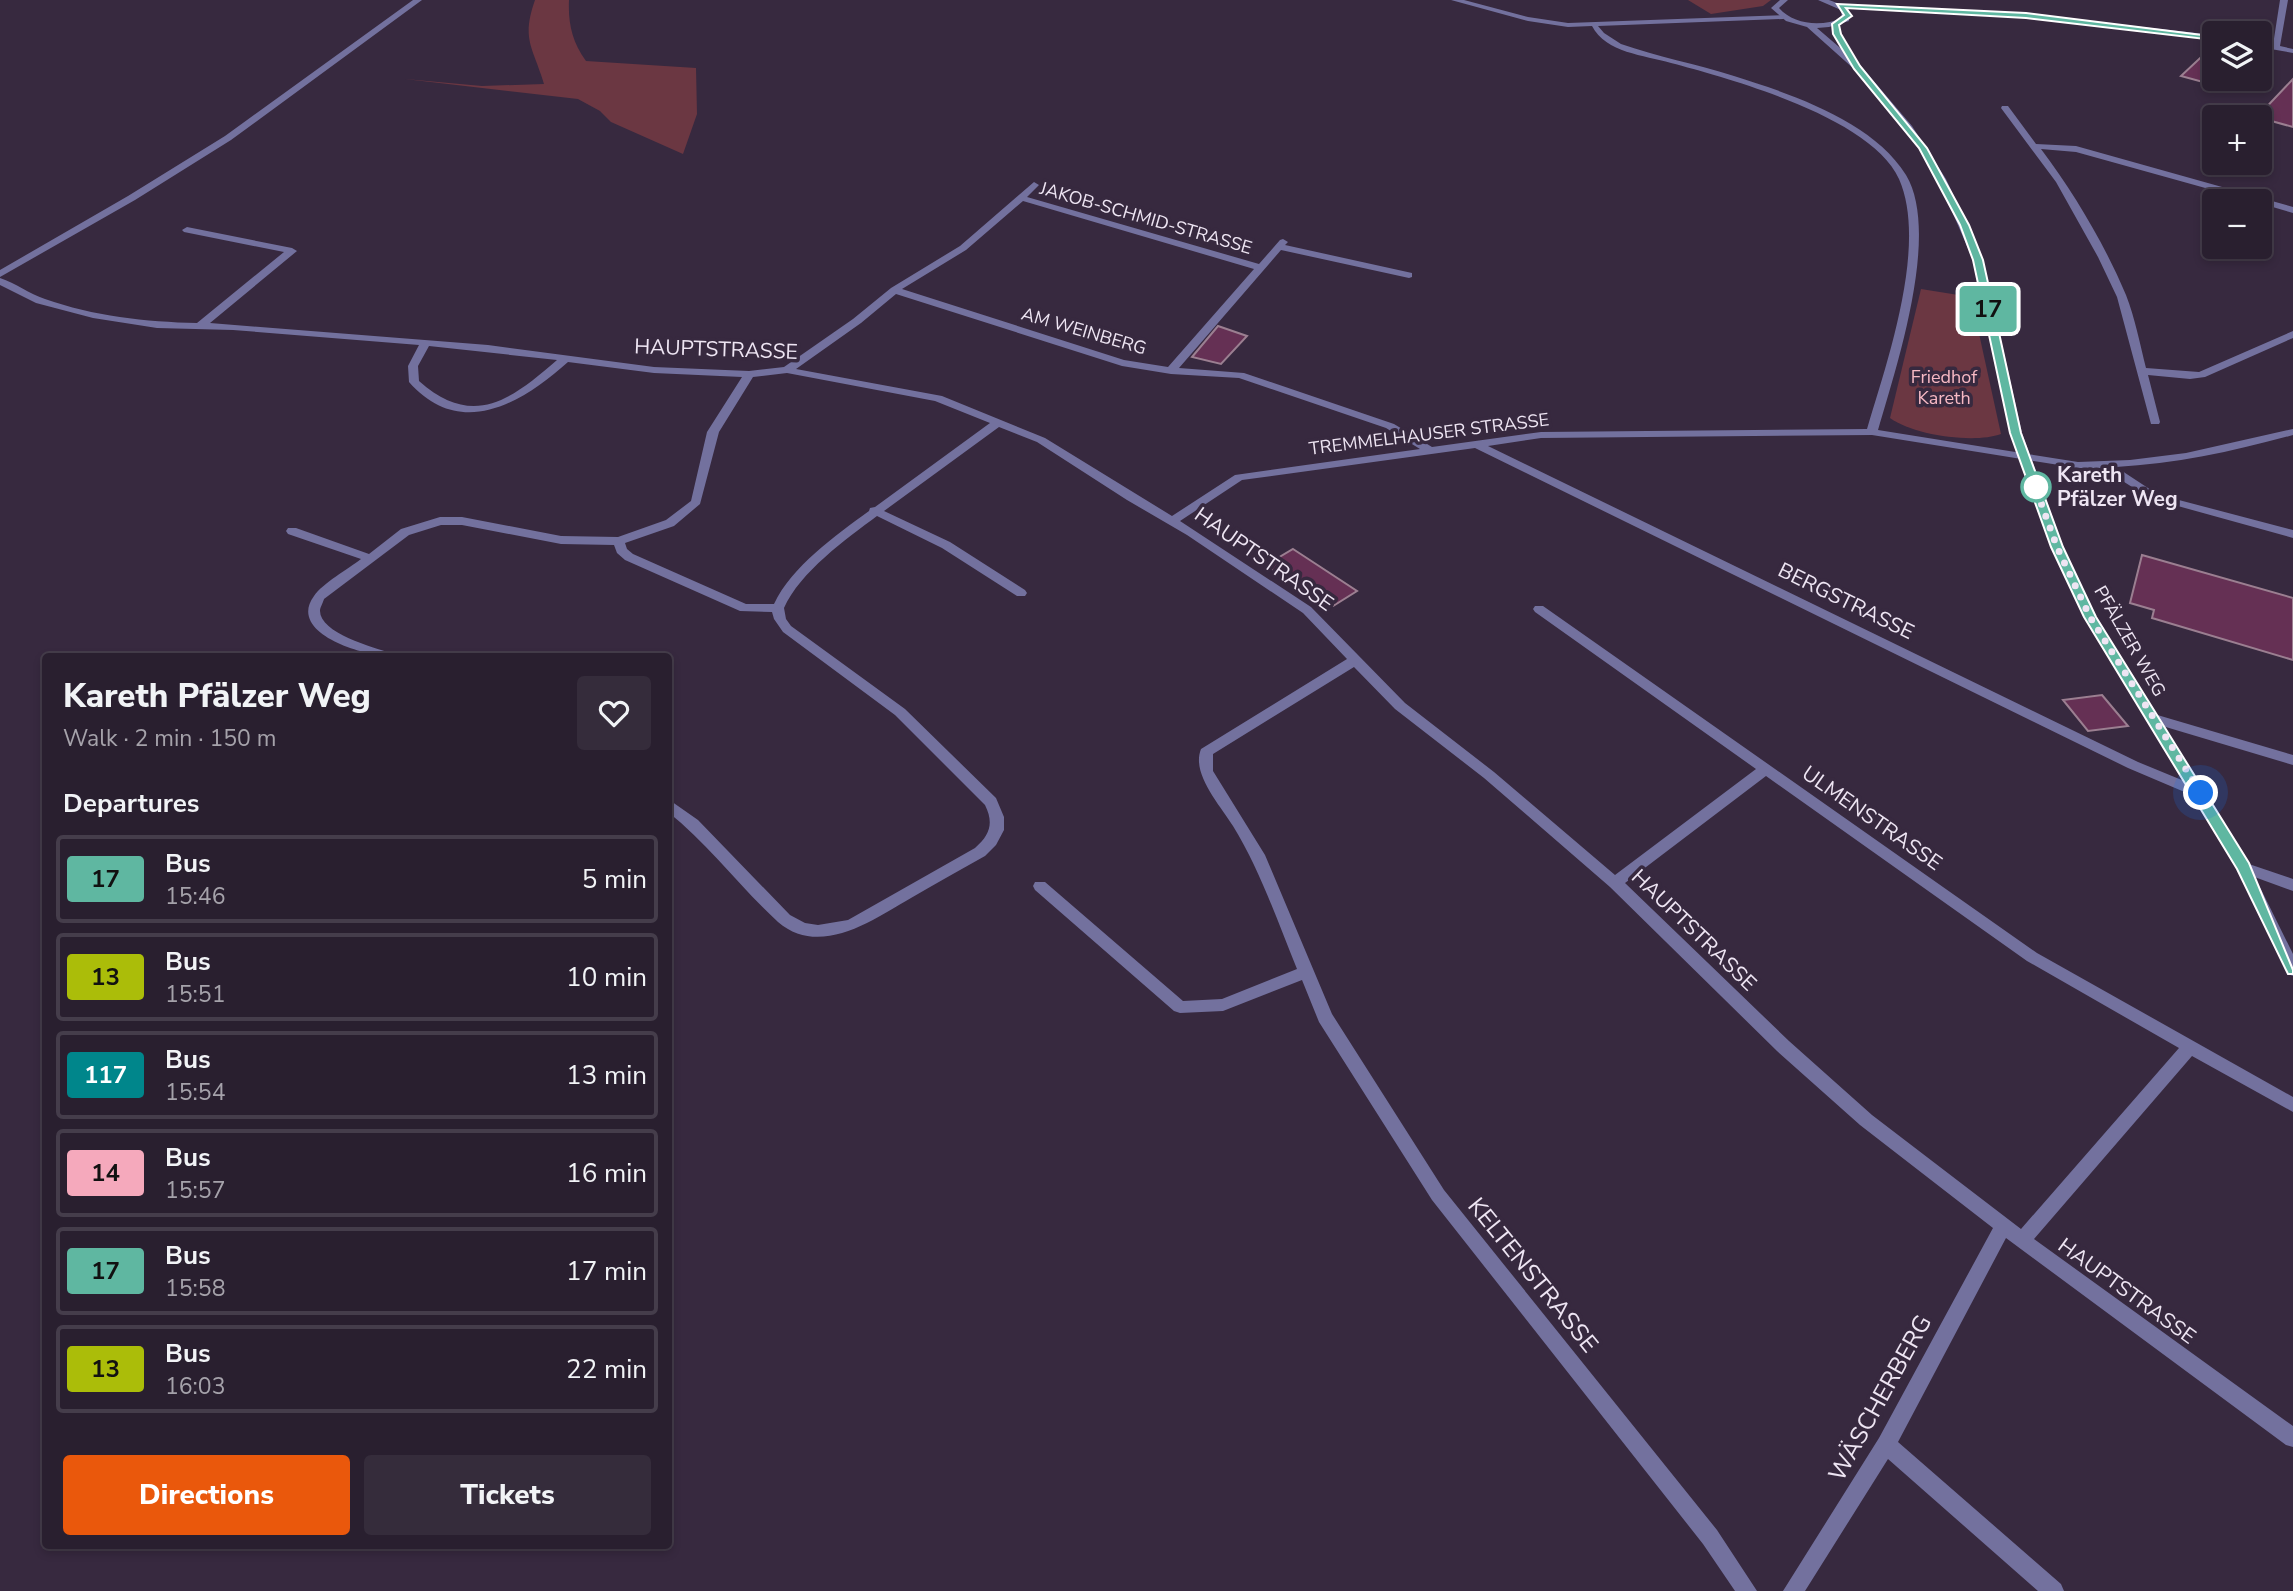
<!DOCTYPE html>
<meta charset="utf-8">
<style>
body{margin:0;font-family:"Nunito Sans",sans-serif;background:#352c3b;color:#f1f3f6;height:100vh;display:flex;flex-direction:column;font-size:26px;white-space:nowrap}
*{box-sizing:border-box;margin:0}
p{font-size:23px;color:#a5a2aa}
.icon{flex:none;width:38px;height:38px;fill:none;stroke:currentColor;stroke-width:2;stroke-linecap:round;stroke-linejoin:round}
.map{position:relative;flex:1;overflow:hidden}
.sheet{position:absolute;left:42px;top:653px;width:630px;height:896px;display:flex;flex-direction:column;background:#291f2f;border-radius:7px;box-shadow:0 4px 10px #0003,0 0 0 2px #453d4b}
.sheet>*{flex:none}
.badge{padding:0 14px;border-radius:5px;font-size:24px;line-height:46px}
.tools{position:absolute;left:2202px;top:21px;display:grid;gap:14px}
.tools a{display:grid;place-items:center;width:70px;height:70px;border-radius:7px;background:#291f2f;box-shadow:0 4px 10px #0003,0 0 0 2px #453d4b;font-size:35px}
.you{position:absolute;width:35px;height:35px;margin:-18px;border:5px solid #fff;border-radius:50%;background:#1a73e8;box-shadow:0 0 0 10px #1a73e833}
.map>.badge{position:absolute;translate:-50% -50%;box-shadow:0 0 0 4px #fff}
h2{padding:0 21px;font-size:26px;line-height:63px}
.round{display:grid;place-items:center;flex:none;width:74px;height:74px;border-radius:7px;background:#352c3b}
.head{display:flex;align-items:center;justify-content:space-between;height:119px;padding:0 21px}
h1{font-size:33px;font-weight:800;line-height:52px}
.cta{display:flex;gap:14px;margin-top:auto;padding:14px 21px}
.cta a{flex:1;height:80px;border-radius:7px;background:#ea580c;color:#fff;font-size:28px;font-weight:800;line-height:80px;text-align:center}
.cta a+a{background:#352c3b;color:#f1f3f6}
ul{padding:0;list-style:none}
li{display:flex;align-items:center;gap:21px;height:88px;margin:0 14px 10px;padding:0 7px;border:4px solid #453d4b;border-radius:7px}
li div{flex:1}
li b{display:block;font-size:26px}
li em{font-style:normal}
li .badge{min-width:77px;font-weight:700;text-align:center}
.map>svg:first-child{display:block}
.green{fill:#6b3742}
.building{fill:#653054;stroke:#9b7f91;stroke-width:2}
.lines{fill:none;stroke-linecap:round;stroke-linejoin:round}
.minor{fill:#73719e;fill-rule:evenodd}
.tertiary{fill:#73719e;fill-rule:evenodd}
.line{fill:#5fb7a1;stroke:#fff;stroke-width:2}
.walk{stroke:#eee5f3;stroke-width:7;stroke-dasharray:0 12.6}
.stop-dot{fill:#fff;stroke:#5fb7a1;stroke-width:3.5}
.labels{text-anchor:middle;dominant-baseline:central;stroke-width:7;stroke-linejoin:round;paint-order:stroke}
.far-street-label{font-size:18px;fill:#eee5f3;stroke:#37293f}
.far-park-label{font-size:18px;fill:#f7b9c4;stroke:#37293f}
.street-label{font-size:21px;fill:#eee5f3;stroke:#37293f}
.stop-label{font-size:21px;font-weight:bold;fill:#eee5f3;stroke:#37293f;text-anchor:start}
.near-street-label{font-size:24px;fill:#eee5f3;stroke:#37293f}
</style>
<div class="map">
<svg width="2293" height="1591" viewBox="0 0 2293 1591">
<rect width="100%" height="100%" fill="#37293f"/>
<g class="green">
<path d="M535,0H569C568,23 572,42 586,61L696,68L697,114L683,154L611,122L600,111L578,99L405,79L482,86L544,84C533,47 521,40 535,0Z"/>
<path d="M1688,0H1771L1763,6L1711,14Z"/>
<path d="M1921,289L1971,297L2001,434C1974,444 1913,435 1890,418Z"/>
</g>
<g class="building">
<path d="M2214,45V85L2181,76Z"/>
<path d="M2293,79V127L2257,117Z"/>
<path d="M1218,326L1247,336L1221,364L1192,357Z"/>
<path d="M1293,549L1357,591L1333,606H1326L1266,565Z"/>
<path d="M2142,555L2293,598V660L2152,618L2154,610L2130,603Z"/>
<path d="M2102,695L2128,726L2088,731L2063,700Z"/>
</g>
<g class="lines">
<g class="minor">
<path d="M413,0H422L231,140L135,200L0,277V270L128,196L225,136Z"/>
<path d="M1451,0H1464L1528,17L1568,23L1786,15L1787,17L1783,19L1598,26L1604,33L1621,44C1658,57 1697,64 1734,76C1791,94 1873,121 1906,175C1941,233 1896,368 1878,430L2078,462L2130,460L2186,453L2293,429V435C2235,451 2176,464 2116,467L2148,488L2175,499L2293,530V538L2167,503L2140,492L2102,468H2078L1872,435L1541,438L1488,446L2138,762L2206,790L2208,794L2201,799L2128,768L1475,448L1242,480L1180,521L1311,607L1405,703L1494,772L1615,875L1756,769L1535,612L1533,609L1535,606H1543L2037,953L2293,1097V1112L2192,1056L2034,1239L2293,1426V1447L2286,1445L2006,1238L1898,1442L2061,1584L2064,1591H2038L1888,1459L1805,1591H1783L1879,1438L1993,1228L1860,1125L1777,1051L1610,887L1484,778L1395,709L1354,667L1213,754V771L1265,855L1332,1014L1444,1190L1717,1530L1757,1591H1735L1703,1544L1432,1200L1319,1022L1302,980L1223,1011L1180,1013L1174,1011L1035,890L1033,886L1035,882H1045L1183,1001L1222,999L1297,969C1277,920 1260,870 1233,826C1220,805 1191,774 1201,749L1347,659L1303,613L1187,535L1127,500L1037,442L999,427L884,511L950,542L1025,590L1027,593L1025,596H1017L942,548L877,516C846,539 800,572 784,608L786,619L791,626L905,709L996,798L1004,817V830L996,845L985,856C960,870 935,884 911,898C873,920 820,958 778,922C740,887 709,845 668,812V799L698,820L790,915L805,923L818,925L848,920L975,848C990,835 994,823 985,805L895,715L783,632L774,619L772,612L740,611L625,560L617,553L614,545L561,544L462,525H441L409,535L324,599C324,600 320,608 320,610C319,633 373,647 391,653L392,656C367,657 286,634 314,596C323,583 348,569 361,559L288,534L286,531L288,528H296L369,554L401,529L440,517H462L561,536L618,537L666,520L691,501L707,432L742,377L654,373L568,362C521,404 460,440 409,382L408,366L419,345L233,330L157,328L93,318L36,303L0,285V278C16,283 29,294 45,299C93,316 146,322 197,323L284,252L184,232L182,230L187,227L292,248L297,251L210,323L488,345L654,367L749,371L784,367L853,319L891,288L960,246L1034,182L1039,185L1027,197L1259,264L1280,240L1283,239L1288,242L1285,245L1412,273V277L1409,278L1281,250L1179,368L1244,373L1394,424L1432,447L1541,432L1867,429C1887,362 1928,245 1899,179C1872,118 1732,79 1671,63C1644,55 1606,53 1592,26L1568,27L1528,21ZM1023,201L1254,269L1168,367L1124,360L902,289L966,250ZM896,294L1122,366L1171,374L1239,378L1386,428L1420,449L1235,475L1172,516L1045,438L942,396L796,369L861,323ZM429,346L557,360C511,400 473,429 419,381L418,366ZM787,373L935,401L990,423L875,507L870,508L869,511C835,536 792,566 774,604H746L633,554L627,549L625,543L674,526L700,504L719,432L753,377ZM1766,776L2027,961L2179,1048L2021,1229L1872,1115L1789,1041L1625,883Z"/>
<path d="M2280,0H2288L2280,46L2293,49V53L2259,47V43L2273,45Z"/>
<path d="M1840,4L2026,14L2214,35V39L2026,18L1837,8L1836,6Z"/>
<path d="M2002,106H2008L2036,144L2076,146L2293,207V213L2259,203V201H2252L2076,152L2041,149C2074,193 2104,243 2126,295C2135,318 2140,344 2146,368L2199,372L2293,331V338L2205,377L2190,379L2148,375L2160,422L2159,424H2151L2117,297L2098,257L2056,182L2001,108Z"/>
<path d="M2154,714L2293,755V765L2149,722L2147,719Z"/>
<path d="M2243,862L2293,879V891L2238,871L2236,867L2238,863Z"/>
</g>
<path class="tertiary" d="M1780,0H1788L1779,8C1794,25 1822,27 1842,18L1841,10L1818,0H1829L1848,7L1849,21L1829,27L1817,28L1860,65L1912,126L1946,179L1983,260L2022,433L2063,546L2096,617L2250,867L2293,954V976L2288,974L2237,869L2084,617L2051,546L2010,433L1973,260L1938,179L1906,129L1854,69L1807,27L1786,21L1771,8Z"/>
</g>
<path class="line" d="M1837,4L2026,13L2218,37L2214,40L2026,18L1846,8L1852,16L1839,25L1841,34L1860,66L1927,148L1969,225L1983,260L2021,433L2063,547L2096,617L2249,863L2293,970V974H2288L2237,869L2084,617L2051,547L2010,433L1973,260L1960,225L1919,148L1854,69L1833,34L1832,24L1844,15Z"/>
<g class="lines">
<path class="walk" d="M2036,487L2032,478L2057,547L2090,617L2201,793"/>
</g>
<circle class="stop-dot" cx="2036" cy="487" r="14"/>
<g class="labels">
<g class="far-street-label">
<text transform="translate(1146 218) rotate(16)">JAKOB-SCHMID-STRASSE</text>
<text transform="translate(1084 331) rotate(16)">AM WEINBERG</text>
<text transform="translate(1429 434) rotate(-7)">TREMMELHAUSER STRASSE</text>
<text transform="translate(2130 641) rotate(60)">PFÄLZER WEG</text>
</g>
<g class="far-park-label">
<text x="1944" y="377">Friedhof<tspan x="1944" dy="21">Kareth</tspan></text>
</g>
<g class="street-label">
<text transform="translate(716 349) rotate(2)">HAUPTSTRASSE</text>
<text transform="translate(1264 559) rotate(35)">HAUPTSTRASSE</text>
<text transform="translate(1846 601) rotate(26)">BERGSTRASSE</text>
<text transform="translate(1872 818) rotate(35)">ULMENSTRASSE</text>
<text transform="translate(1694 930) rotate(44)">HAUPTSTRASSE</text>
<text transform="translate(2127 1291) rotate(36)">HAUPTSTRASSE</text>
</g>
<g class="stop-label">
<text x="2057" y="475">Kareth<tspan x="2057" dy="24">Pfälzer Weg</tspan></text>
</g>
<g class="near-street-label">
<text transform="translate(1533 1275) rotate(51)">KELTENSTRASSE</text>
<text transform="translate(1880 1398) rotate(-61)">WÄSCHERBERG</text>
</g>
</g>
</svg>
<div class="tools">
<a><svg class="icon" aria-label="layers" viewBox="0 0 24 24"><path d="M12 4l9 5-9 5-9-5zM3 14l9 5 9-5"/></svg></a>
<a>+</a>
<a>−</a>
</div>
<div class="you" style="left:2201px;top:793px"></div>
<b class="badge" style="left:1988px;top:309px;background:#5fb7a1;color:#111">17</b>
<section class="sheet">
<div class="head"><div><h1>Kareth Pfälzer Weg</h1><p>Walk · 2 min · 150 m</p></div><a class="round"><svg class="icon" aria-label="heart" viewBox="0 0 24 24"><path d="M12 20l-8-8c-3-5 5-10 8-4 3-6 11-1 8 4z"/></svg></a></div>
<h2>Departures</h2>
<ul>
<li><span class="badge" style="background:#5fb7a1;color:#111">17</span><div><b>Bus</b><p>15:46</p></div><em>5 min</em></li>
<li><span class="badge" style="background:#abbd09;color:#111">13</span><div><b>Bus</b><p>15:51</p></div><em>10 min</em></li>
<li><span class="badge" style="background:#00868b;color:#fff">117</span><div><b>Bus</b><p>15:54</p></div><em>13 min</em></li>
<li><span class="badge" style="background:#f5a9bc;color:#111">14</span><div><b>Bus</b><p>15:57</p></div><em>16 min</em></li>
<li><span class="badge" style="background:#5fb7a1;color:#111">17</span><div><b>Bus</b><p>15:58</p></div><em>17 min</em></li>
<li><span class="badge" style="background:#abbd09;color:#111">13</span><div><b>Bus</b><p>16:03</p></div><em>22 min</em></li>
</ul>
<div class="cta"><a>Directions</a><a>Tickets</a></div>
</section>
</div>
